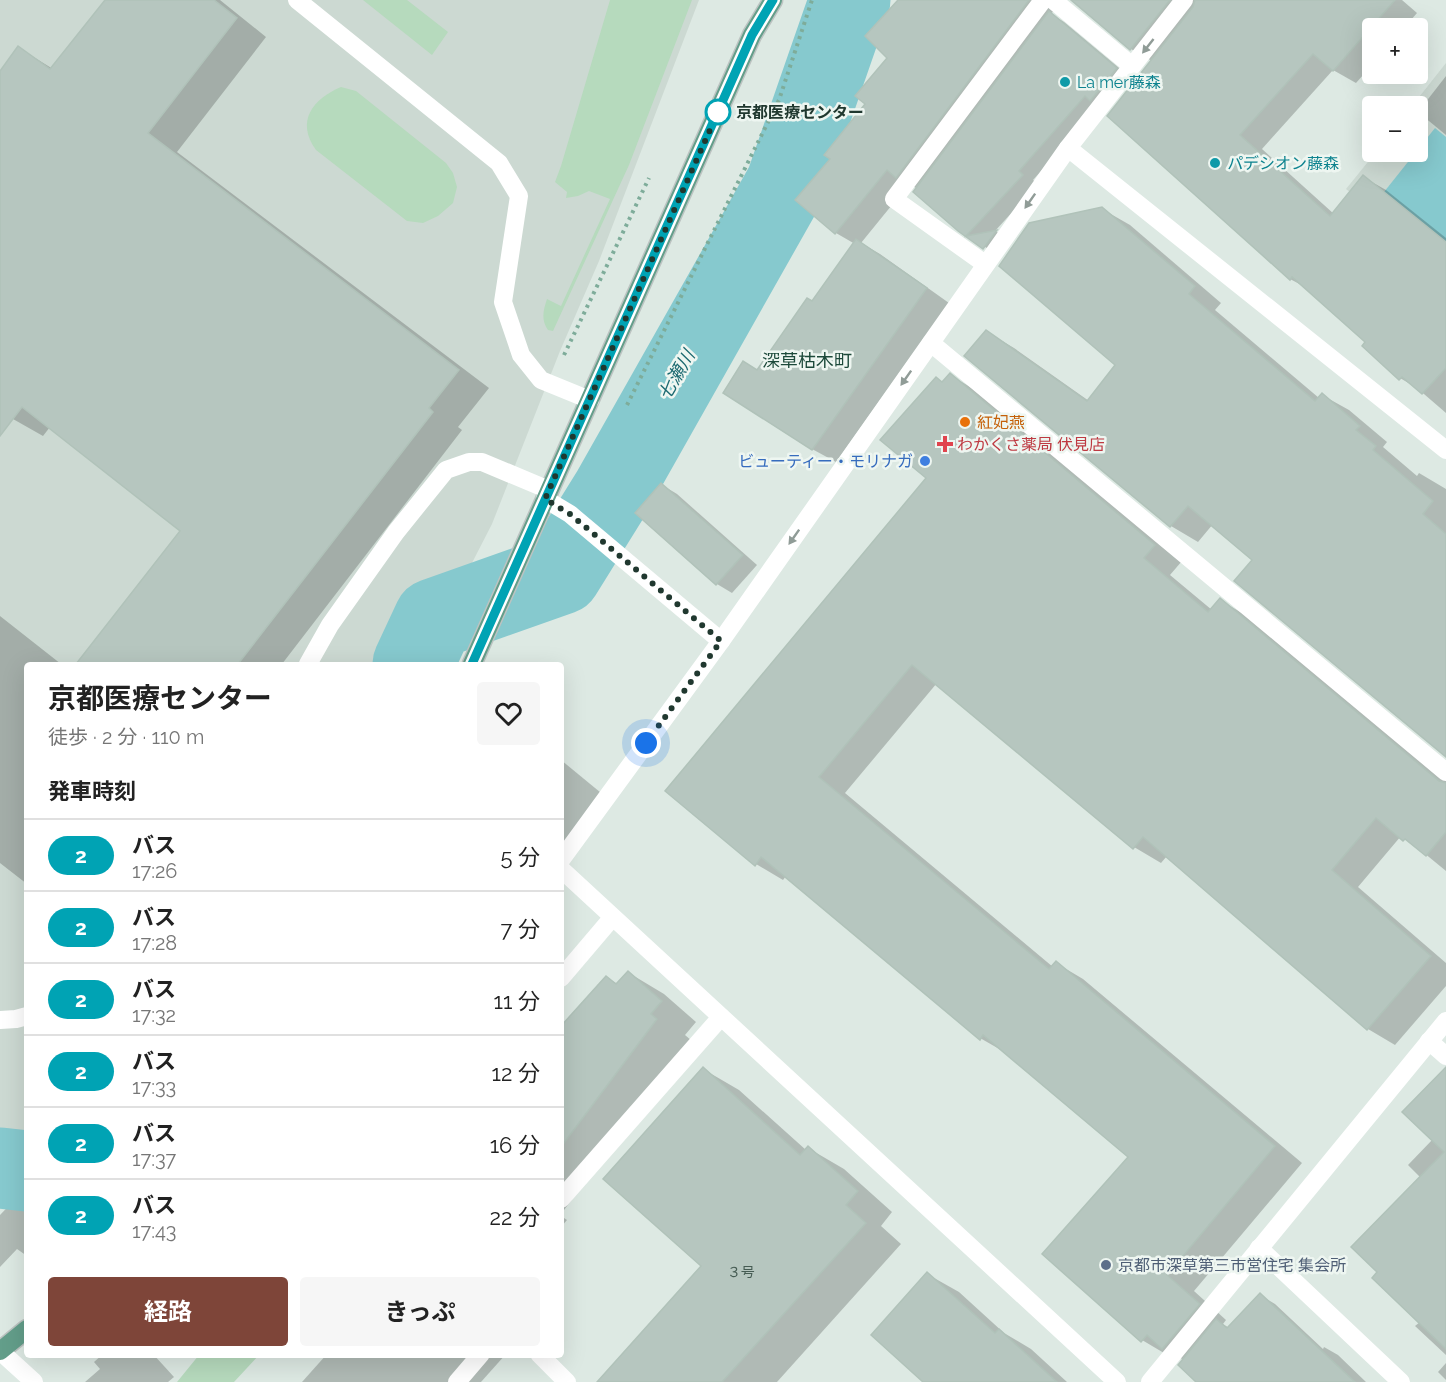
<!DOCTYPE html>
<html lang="ja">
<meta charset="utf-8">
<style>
body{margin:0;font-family:Raleway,"Noto Sans JP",sans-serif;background:#f6f6f6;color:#222;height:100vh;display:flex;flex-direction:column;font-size:22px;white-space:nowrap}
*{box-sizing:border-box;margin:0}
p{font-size:20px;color:#767676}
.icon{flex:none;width:33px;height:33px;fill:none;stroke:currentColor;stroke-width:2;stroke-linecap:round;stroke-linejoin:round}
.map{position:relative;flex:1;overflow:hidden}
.panel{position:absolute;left:24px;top:662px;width:540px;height:696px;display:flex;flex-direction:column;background:#fff;border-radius:6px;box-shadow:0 6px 24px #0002}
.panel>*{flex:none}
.badge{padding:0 12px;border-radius:20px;font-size:21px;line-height:39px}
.controls{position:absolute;left:1362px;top:18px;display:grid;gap:12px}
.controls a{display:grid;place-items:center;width:66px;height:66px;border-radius:6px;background:#fff;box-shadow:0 6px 24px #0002;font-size:30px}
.you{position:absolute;width:30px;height:30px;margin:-15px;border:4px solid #fff;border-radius:50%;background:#1a73e8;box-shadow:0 0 0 9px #1a73e833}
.map>.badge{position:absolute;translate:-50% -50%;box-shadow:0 0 0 3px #fff}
h2{padding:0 24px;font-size:22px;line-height:54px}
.round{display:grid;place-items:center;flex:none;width:63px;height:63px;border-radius:6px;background:#f6f6f6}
.overview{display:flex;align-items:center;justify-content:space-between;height:102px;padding:0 24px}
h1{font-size:28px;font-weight:700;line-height:45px}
.button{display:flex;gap:12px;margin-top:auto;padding:12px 24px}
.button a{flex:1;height:69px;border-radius:6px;background:#7e4539;color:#fff;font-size:24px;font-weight:700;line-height:69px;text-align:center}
.button a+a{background:#f6f6f6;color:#222}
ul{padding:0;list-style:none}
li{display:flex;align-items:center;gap:18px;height:72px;padding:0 24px;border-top:2px solid #e0e0e0}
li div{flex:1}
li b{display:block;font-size:22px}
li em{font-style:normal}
li .badge{min-width:66px;font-weight:700;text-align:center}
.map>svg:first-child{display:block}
.built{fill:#ccd9d2}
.green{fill:#b6dabd}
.water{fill:#86c9ce}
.shadow{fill:#0003}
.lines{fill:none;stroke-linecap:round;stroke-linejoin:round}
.river{stroke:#86c9ce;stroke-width:81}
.building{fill:#b6c6bf;stroke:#b0c2b9;stroke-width:1.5}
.primary-casing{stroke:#bcc3c1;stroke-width:21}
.path{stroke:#7eac9a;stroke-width:4;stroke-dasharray:3 4.5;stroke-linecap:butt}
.service{stroke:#fff;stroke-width:18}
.pedestrian{stroke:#fff;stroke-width:18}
.minor{stroke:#fff;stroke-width:18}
.primary{stroke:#639e8a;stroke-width:18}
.oneway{fill:#909c97}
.line-casing{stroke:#fff;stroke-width:14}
.line{stroke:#00a3b4;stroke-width:9}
.walk{stroke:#20382f;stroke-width:6;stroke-dasharray:0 10.8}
.culture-dot{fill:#0f9aa8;stroke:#eef6f1;stroke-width:2}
.stop-dot{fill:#fff;stroke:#00a3b4;stroke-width:3}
.food-dot{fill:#e8710a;stroke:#eef6f1;stroke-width:2}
.health-dot{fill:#e0444e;stroke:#eef6f1;stroke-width:2}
.shop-dot{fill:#3f7fe0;stroke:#eef6f1;stroke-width:2}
.service-dot{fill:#5c6f8a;stroke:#eef6f1;stroke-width:2}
.labels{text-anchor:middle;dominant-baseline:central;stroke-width:5;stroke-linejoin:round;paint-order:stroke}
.number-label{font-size:14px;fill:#465c53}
.culture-label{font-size:16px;fill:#0d838f;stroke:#eef6f1;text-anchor:start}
.stop-label{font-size:16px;font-weight:bold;fill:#20382f;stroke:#eef6f1;text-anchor:start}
.food-label{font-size:16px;fill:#c56008;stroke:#eef6f1;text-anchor:start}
.health-label{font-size:16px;fill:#be3a42;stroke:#eef6f1;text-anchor:start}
.shop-label{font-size:16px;fill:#366cbe;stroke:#eef6f1;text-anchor:end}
.service-label{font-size:16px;fill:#4e5e75;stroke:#eef6f1;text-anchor:start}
.neighbourhood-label{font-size:18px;fill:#1c493a;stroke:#eef6f1}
.water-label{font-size:18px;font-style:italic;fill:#1c6a71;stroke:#eef6f1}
</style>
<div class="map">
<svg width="1446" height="1382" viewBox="0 0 1446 1382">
<rect width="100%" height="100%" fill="#dde9e3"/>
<g class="built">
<path d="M0,0H699L599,261L560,351L492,524L455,596L423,614L404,638L392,664H27V1158L17,1162L0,1158Z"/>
<path d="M1446,63V270L1346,189L1376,152H1418V106H1412Z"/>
</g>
<g class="green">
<path d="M363,0H407L448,32L432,55Z"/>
<path d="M610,0H692L629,165L553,331L548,330C541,320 543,311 547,299L561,306L610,199L589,191L578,196L566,198L567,192L555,182L561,166Z"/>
<path d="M341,87L356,91L446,163L453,173L457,187L453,203L438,216L423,223L407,221L316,150C295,121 313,99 341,87Z"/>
<path d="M199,1355V1354L259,1355L234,1382H177Z"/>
</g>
<path class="water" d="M1435,128L1446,137V242L1384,192Z"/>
<g class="shadow">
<path d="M107,0H220L266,37L177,152L489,388L458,427L462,430L282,664H78L182,530L50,427L43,436L13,419L0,409V73L19,48L53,69Z"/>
<path d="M901,0H1045L1055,9L1051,14L1064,22L1131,78L1100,105L1033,180L1038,184L995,231L1011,240L999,256L958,229L918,189L909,184L861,243L880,254L949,303L836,462L812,449L758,371L812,303L855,244L836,233L832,159L867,104L889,58Z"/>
<path d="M1108,0H1402L1417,13L1404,28H1372V65L1356,83L1333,70L1262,149L1334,214L1363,177L1386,190L1446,238V413L1417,388L1400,378L1367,342L1309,289L1290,279L1152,61L1131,49L1094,18Z"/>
<path d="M1446,76V135L1418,112Z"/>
<path d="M1102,209L1130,225L1221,303L1215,310L1319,398L1322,395L1349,410L1387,442L1383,447L1417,476L1419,473L1446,489V755L1254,560L1213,524L1198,542L1171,526L966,356L987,332L1014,348L1089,401L1117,364Z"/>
<path d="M950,375L977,391L1182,561L1170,575L1212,610L1220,600L1247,616L1446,781V871L1418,848L1401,836L1358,887L1446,963V986L1395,1045L1368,1029L1167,856L1161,863L1134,847L937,683L845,793L1053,967L1056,963L1083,979L1302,1163L1194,1291L1226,1320L1223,1324L1229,1328L1260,1295L1275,1304L1323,1349L1324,1347L1338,1355L1366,1382H1198L1184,1360L1171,1353L1169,1356L1142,1340L1130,1157L1008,1054L980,1038L786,876L783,880L756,864L928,478L943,383Z"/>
<path d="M662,485L677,494L757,565L732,593L717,584Z"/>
<path d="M0,616L61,664H27V884L0,863Z"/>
<path d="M561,760L606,797L568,848L561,845Z"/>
<path d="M629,973L664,994L696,1022L685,1035L692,1041L561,1214V1028L606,978L618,984Z"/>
<path d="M703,1069L739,1090L806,1150L808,1148L844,1169L892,1212L881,1226L901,1244L777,1382H599L703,1266Z"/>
<path d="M1446,1086V1355L1415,1326L1420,1322L1379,1272L1421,1178L1408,1165L1433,1139Z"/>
<path d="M25,1189L27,1190V1256L17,1249L0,1267V1215Z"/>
<path d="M561,1216L567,1220L561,1227Z"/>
<path d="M927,1274L959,1292L1004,1333L1031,1349L1067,1382H925Z"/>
<path d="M103,1354H153L174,1377L168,1382H85L100,1369L94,1362Z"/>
<path d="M327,1354H506L481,1382H302Z"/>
<path d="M1446,1363V1380L1438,1372Z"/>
</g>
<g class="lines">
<g class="river">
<path d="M413,664L434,619L561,574L612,492L786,184L850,0"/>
<path d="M0,1168L27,1171"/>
</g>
</g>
<g class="building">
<path d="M105,0H214L237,18L148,133L459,370L429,408L433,412L238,664H76L180,531L22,407L0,436V71L18,46L50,69Z"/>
<path d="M898,0H1029L896,178L887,170L835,234L795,200L830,159L824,155L865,104L855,96L887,58L865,36Z"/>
<path d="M1071,0H1170L1130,50Z"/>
<path d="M1195,0H1395L1333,71L1313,54L1240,135L1330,216L1363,175L1446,242V368L1422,394L1402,377L1399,380L1362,346L1365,342L1292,277L1290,280L1107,116L1193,7Z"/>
<path d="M1049,11L1117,68L1090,101L1085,96L1019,171L1023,175L966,236L997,230L983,249L958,231L913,192Z"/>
<path d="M1102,207L1195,286L1189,294L1315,401L1322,393L1360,426L1356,430L1376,446L1373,450L1433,501L1423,514L1446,534V757L1234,581L1252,560L1188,506L1170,527L964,356L986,330L1087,401L1115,365L999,266L1029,223Z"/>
<path d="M856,239L927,288L812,450L723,393L743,361L757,370L807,298L812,301Z"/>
<path d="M950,373L1155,545L1144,558L1208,612L1220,598L1439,781L1446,783V832L1426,856L1405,839L1403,841L1376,818L1332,870L1431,956L1367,1030L1143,837L1133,849L912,665L819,777L1049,969L1056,961L1275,1146L1167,1275L1200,1304L1162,1349L1147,1335L1141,1342L1042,1254L1128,1157L983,1035L980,1040L761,857L755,866L665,791L926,478L880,440L936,377L942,382Z"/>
<path d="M661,483L743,555L716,585L635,513Z"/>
<path d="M628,971L662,1001L651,1014L657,1019L561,1147V1026L606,976L616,984Z"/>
<path d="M703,1067L800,1155L808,1146L858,1191L846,1205L866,1223L722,1382H597L701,1266L603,1179Z"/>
<path d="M1446,1067V1349L1372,1278L1377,1272L1351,1247L1444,1152L1402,1112Z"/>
<path d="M927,1272L995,1333L999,1329L1057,1382H923L871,1335Z"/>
<path d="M1260,1293L1355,1382H1196L1178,1365L1216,1319L1227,1328Z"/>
</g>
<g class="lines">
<defs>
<g id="primary">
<path d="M472,664L752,35L773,0"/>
<path d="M0,1351L27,1329"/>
</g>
</defs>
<use href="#primary" class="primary-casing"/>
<g class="path">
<path d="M564,355L649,178"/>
<path d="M627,405L779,100L812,0"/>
</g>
<g class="service">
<path d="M297,0L499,163L519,196L503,302L521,355L541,380L590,400"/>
<path d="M1053,0L1132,66"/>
<path d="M985,264L894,199L1043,0"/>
<path d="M308,664L330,625L396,532L446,470L469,462H482L549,490"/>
<path d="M0,1020L16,1019L27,1016"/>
</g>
<g class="pedestrian">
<path d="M561,978L612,918"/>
<path d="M561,1199L721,1017"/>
<path d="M539,1354L567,1382"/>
<path d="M457,1382L481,1354"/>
</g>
<g class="minor">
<path d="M1068,148L1446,450"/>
<path d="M931,343L1446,772"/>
<path d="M545,499L570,514L721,641"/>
<path d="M561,860L721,641L1068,148L1184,0"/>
<path d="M561,869L1117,1382"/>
<path d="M1429,1041L1446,1056"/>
<path d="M1259,1248L1401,1382"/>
<path d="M0,1351L34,1382"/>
<path d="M1150,1382L1446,1021"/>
</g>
<use href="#primary" class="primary"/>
</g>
<defs><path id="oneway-solid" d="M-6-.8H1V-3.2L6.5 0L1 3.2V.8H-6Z" transform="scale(1.5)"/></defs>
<g class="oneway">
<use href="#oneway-solid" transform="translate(1148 46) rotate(128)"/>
<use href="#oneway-solid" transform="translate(1030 201) rotate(125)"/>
<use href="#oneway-solid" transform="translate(906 378) rotate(125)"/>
<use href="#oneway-solid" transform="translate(794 537) rotate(125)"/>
</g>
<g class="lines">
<defs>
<path id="line" d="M472,664L752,35L773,0"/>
</defs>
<use href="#line" class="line-casing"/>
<use href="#line" class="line"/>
<path class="walk" d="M646,743L721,641L570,514L545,499L718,112"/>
</g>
<g class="culture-dot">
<circle cx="1065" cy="82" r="6"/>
<circle cx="1215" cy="163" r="6"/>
</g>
<circle class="stop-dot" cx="718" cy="112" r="12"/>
<circle class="food-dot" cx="965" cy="422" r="6"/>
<path class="health-dot" d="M942 435h6v6h6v6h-6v6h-6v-6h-6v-6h6z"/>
<circle class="shop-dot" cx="925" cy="461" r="6"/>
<circle class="service-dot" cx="1106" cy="1265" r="6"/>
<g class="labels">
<g class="number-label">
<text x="741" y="1272">３号</text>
</g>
<g class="culture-label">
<text x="1077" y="82">La mer藤森</text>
<text x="1227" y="163">パデシオン藤森</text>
</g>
<g class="stop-label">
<text x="736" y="112">京都医療センター</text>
</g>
<g class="food-label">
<text x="977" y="422">紅妃燕</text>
</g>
<g class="health-label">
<text x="957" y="444">わかくさ薬局 伏見店</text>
</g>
<g class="shop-label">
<text x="913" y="461">ビューティー・モリナガ</text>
</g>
<g class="service-label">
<text x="1118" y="1265">京都市深草第三市営住宅 集会所</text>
</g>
<g class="neighbourhood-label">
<text x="807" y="360">深草枯木町</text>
</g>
<g class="water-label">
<text transform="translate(676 375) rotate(-60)">七瀬川</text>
</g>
</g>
</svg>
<div class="controls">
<a>+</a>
<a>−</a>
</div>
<div class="you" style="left:646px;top:743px"></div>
<section class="panel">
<div class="overview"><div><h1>京都医療センター</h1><p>徒歩 · 2 分 · 110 m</p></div><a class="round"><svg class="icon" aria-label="heart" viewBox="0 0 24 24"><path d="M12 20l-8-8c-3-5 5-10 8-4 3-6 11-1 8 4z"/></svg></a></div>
<h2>発車時刻</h2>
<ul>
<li><span class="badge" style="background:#00a3b4;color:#fff">2</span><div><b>バス</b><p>17:26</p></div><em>5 分</em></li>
<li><span class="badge" style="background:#00a3b4;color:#fff">2</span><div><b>バス</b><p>17:28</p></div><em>7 分</em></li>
<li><span class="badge" style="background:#00a3b4;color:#fff">2</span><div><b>バス</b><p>17:32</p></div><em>11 分</em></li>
<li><span class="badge" style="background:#00a3b4;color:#fff">2</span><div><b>バス</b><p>17:33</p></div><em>12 分</em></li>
<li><span class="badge" style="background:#00a3b4;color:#fff">2</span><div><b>バス</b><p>17:37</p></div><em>16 分</em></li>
<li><span class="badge" style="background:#00a3b4;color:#fff">2</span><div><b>バス</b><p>17:43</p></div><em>22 分</em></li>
</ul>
<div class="button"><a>経路</a><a>きっぷ</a></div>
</section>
</div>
